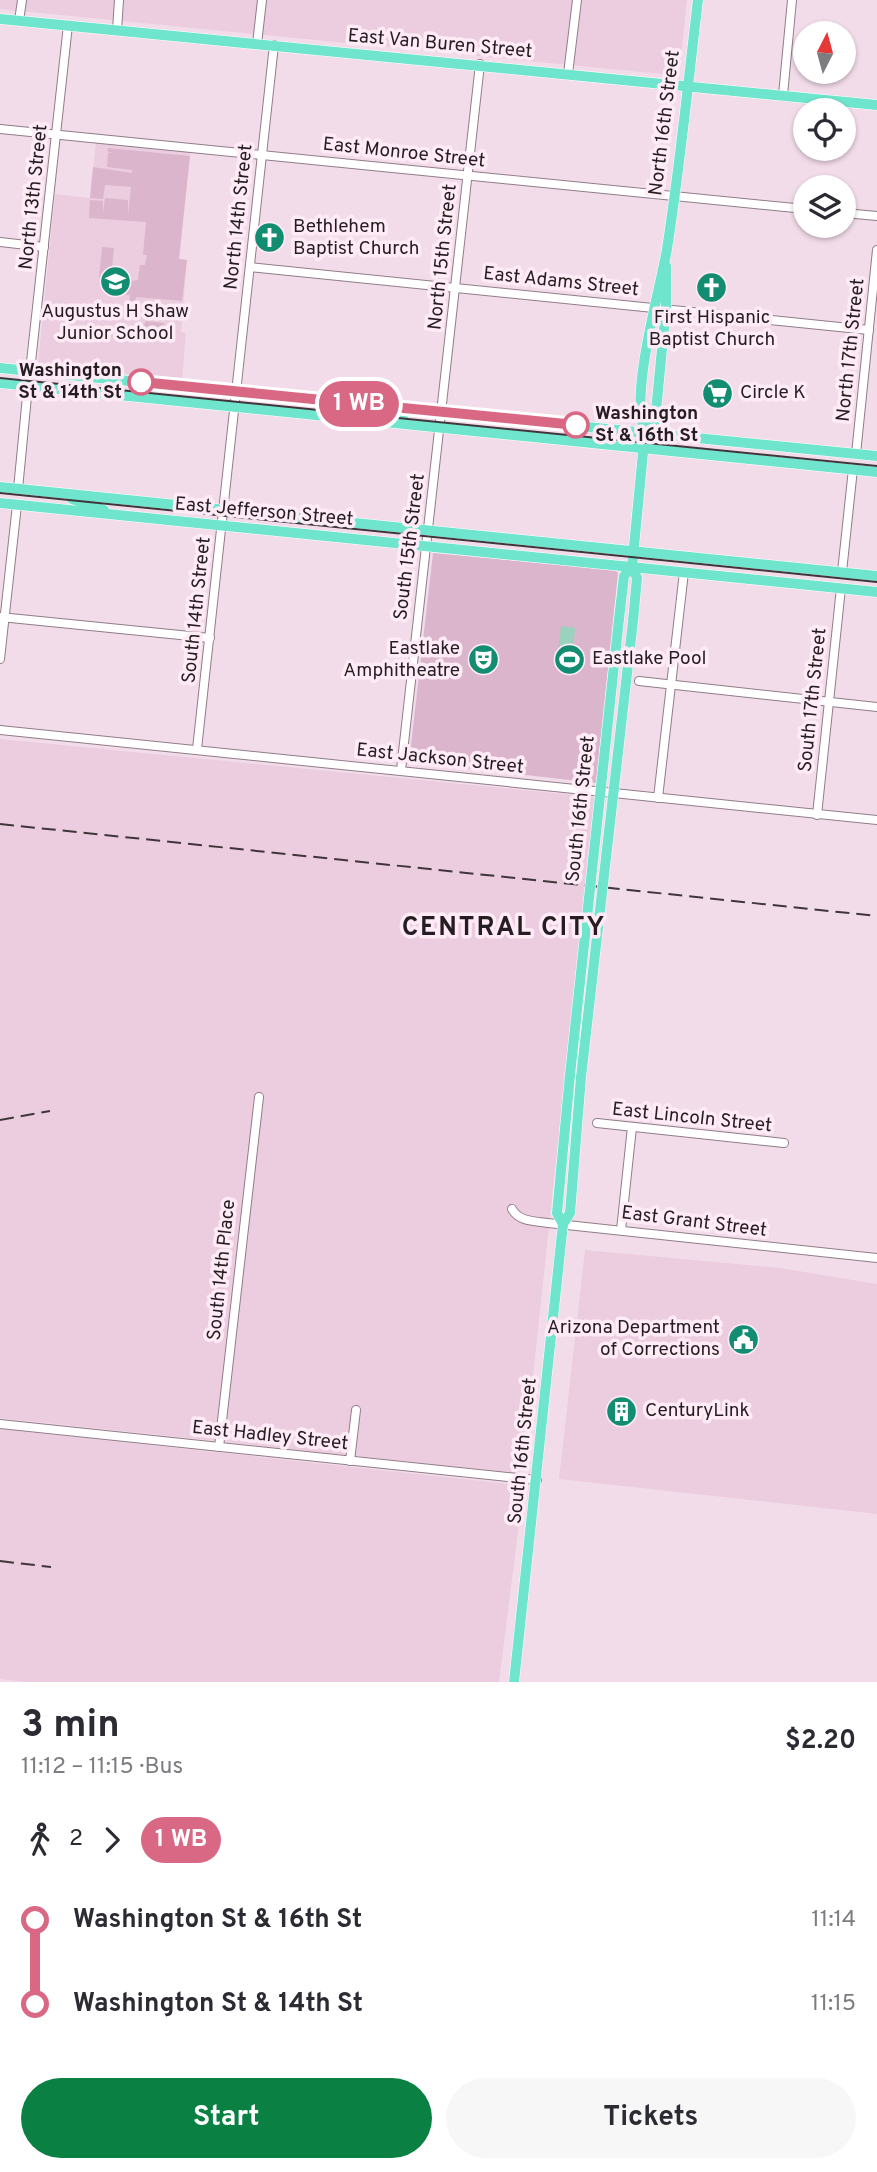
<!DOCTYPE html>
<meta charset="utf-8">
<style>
body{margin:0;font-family:Overpass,sans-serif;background:#f7f7f7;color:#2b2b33;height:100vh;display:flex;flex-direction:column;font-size:26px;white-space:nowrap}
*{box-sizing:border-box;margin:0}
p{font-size:23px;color:#7c7c81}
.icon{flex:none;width:38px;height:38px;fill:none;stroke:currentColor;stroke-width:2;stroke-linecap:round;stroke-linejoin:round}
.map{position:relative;height:1682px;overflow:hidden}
.details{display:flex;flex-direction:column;background:#fff;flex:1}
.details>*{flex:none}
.badge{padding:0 14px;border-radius:23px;font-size:24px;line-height:46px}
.needle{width:46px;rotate:6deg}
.controls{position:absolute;left:793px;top:21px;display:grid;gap:14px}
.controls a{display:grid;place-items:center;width:63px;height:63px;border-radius:50%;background:#fff;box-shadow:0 2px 5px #0004;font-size:35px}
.map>.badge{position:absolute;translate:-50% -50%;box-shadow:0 0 0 4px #fff}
.legs{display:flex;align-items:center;gap:10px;height:77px;padding:0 21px;font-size:23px}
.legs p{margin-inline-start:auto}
.overview{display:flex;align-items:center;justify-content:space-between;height:119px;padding:0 21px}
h1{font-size:38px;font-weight:700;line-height:52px}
.action{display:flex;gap:14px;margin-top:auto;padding:14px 21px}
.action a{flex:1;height:80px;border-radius:42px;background:#0b8043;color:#fff;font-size:28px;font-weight:700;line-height:80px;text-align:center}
.action a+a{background:#f7f7f7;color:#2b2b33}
ul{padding:0 21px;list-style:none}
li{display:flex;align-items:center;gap:24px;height:84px;font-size:26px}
li i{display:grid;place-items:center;width:10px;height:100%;margin:0 9px;background:currentColor}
li i::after{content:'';width:18px;height:18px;margin:-9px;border:5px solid;border-radius:50%;background:#fff}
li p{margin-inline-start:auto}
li:first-child i{background:linear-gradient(#0000 50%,currentColor 0)}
li:last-child i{background:linear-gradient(currentColor 50%,#0000 0)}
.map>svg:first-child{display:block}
.built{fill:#ebcddf}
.green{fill:#dab5cc}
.water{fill:#9bd2bf}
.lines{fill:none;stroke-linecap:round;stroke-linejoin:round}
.minor-casing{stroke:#917c89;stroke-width:10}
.major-casing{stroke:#fff;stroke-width:11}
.minor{stroke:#fff;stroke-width:8}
.major{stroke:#6ee5cc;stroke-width:10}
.tram{stroke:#40353b;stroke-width:2}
.rail{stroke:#40353b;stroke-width:2;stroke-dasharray:14 7;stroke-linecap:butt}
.major-bridge-casing{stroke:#fff;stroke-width:11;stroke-linecap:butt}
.major-bridge{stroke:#6ee5cc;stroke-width:10}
.line-1-casing{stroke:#fff;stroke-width:16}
.line-1{stroke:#d96885;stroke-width:10}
.stop-1-dot{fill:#fff;stroke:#d96885;stroke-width:3.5}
.labels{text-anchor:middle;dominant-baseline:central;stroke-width:7;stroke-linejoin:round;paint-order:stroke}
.street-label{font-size:19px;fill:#261d22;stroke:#feebf6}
.poi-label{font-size:19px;fill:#261d22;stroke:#feebf6;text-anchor:start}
.stop-label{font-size:19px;font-weight:bold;fill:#261d22;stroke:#feebf6;text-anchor:end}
.district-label{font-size:26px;font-weight:bold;letter-spacing:2px;fill:#261d22;stroke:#feebf6}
</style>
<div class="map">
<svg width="877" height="1682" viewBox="0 0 877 1682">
<rect width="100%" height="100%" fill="#f3dcea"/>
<g class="built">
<path d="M0,0H687L680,66L672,75L0,9Z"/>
<path d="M96,143L190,152L179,259L187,260L181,332L186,333L182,380L38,364L55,194L90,198Z"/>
<path d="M0,739L595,797L523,1470L515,1473L0,1418Z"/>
<path d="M585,1250L780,1268L877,1284V1514L559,1479Z"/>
<path d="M0,1429L519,1485L523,1492L499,1682H26L0,1679Z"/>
</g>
<g class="green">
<path d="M108,148L190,156L179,259L187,260L182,301L136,297L135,305L129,304L130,295L122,294L123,282L138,280L140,265H145L147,255H143L146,222L89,218L90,200L103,201V213L105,198L128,200V215L131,187L105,185L103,199L90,198L93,167L132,173V170L107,167L108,153H115L108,152Z"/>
<path d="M102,247L114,248L111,279L99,278Z"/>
<path d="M146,321L164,323L165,340L131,337L132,325L142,328Z"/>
<path d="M433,553L614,570L618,573L596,783L409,762Z"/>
</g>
<path class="water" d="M561,626L575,628L572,661L557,660Z"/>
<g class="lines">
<defs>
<g id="minor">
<path d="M19,21L22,0"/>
<path d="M117,30L119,0"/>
<path d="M257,44L262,0"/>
<path d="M568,74L577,0"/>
<path d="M783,95L792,0"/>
<path d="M0,129L805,209"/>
<path d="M844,213L877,216"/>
<path d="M0,242L44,247"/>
<path d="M250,267L869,330"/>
<path d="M30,371L68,25"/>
<path d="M856,454L877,250"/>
<path d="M18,489L28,386"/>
<path d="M842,572L853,469"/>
<path d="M0,617L210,638"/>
<path d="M0,659L17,505"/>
<path d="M639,681L877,707"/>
<path d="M0,730L877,820"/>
<path d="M197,749L274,45"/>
<path d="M401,770L480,64"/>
<path d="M658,798L684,572"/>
<path d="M817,815L841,588"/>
<path d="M597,1123L784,1143"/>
<path d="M512,1209C519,1222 535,1221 548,1223L877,1258"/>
<path d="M621,1230L632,1127"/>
<path d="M0,1424L537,1480"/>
<path d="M219,1447L259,1097"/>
<path d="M350,1461L356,1410"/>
</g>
<g id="major">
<path d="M0,19L877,105"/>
<path d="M0,368L877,456"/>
<path d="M0,383L877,472"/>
<path d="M372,409L404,420"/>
<path d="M645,432C629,395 660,291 667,249C680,166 688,83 698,0"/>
<path d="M645,432L655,421L666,308V266"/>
<path d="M0,487L877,576"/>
<path d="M72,499L104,510"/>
<path d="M0,503L877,592"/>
<path d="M619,619L624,576L632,567"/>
<path d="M633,621L637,578L632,567L645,432"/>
<path d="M563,1224L557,1213L570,1075"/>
<path d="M514,1682L563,1224L570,1213L581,1077"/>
</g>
</defs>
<use href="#minor" class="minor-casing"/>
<use href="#major" class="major-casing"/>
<use href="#minor" class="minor"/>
<use href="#major" class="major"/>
<g class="tram">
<path d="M0,378L877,466"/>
<path d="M0,493L877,582"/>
</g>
<g class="rail">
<path d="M0,824L877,916"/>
<path d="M0,1120L50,1111"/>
<path d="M0,1561L51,1567"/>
</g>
<defs>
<g id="major-bridge">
<path d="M570,1075L619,619"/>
<path d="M581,1077L633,621"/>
</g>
</defs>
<use href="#major-bridge" class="major-bridge-casing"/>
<use href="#major-bridge" class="major-bridge"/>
</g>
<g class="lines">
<defs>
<path id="line-1" d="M141,382L576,425"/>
</defs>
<use href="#line-1" class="line-1-casing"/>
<use href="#line-1" class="line-1"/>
</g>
<defs>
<symbol id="church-disc" viewBox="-11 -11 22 22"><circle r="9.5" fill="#138d71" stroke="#feebf6"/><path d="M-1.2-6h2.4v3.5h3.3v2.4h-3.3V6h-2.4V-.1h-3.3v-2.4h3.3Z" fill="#fff"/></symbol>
<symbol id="school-disc" viewBox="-11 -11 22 22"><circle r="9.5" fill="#138d71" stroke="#feebf6"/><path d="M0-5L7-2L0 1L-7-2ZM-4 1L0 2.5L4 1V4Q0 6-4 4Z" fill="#fff"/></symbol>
<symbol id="supermarket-disc" viewBox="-11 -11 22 22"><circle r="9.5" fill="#138d71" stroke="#feebf6"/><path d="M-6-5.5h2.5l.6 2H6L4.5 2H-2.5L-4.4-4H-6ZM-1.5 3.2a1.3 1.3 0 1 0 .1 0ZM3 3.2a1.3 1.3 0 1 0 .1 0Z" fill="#fff"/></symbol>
<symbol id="stadium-disc" viewBox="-11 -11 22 22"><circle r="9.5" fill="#138d71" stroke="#feebf6"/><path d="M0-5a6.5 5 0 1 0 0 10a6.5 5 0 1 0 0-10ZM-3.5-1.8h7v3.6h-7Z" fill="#fff"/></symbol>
<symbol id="theatre-disc" viewBox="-11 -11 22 22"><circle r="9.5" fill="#138d71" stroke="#feebf6"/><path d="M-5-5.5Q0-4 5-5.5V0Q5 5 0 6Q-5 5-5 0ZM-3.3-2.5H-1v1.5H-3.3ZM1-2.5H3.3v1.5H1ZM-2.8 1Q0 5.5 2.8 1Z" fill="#fff"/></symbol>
<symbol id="civic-disc" viewBox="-11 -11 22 22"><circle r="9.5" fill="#138d71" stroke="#feebf6"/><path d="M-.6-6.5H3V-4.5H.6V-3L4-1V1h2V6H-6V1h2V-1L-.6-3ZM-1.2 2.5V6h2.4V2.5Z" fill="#fff"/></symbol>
<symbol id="building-disc" viewBox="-11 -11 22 22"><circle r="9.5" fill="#138d71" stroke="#feebf6"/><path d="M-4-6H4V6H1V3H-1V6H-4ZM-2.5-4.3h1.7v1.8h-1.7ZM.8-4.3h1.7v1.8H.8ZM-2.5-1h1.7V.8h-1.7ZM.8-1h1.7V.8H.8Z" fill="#fff"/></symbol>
</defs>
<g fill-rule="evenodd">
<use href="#church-disc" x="252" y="220" width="35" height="35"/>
<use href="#school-disc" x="98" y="264" width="35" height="35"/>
<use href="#church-disc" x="694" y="270" width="35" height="35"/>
<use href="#supermarket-disc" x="700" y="376" width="35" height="35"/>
<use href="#stadium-disc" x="552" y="642" width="35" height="35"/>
<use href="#theatre-disc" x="466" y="642" width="35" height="35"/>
<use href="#civic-disc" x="726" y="1322" width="35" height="35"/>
<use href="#building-disc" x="604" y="1394" width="35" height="35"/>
</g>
<g class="stop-1-dot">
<circle cx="141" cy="382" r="12"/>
<circle cx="576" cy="425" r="12"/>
</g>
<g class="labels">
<g class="street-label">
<text transform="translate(440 44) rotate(5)">East Van Buren Street</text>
<text transform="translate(665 123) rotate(-83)">North 16th Street</text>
<text transform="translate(404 153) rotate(6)">East Monroe Street</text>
<text transform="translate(34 197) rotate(-84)">North 13th Street</text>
<text transform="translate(239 217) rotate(-84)">North 14th Street</text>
<text transform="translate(443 257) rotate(-84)">North 15th Street</text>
<text transform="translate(561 282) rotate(6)">East Adams Street</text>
<text transform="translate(851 350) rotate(-84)">North 17th Street</text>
<text transform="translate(264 512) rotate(5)">East Jefferson Street</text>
<text transform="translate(410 547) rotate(-83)">South 15th Street</text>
<text transform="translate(197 610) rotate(-84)">South 14th Street</text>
<text transform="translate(813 700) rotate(-84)">South 17th Street</text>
<text transform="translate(440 759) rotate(6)">East Jackson Street</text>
<text transform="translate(581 809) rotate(-84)">South 16th Street</text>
<text transform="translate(692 1118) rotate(6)">East Lincoln Street</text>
<text transform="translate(694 1222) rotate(7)">East Grant Street</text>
<text transform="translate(222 1270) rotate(-84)">South 14th Place</text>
<text transform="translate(270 1436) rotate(6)">East Hadley Street</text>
<text transform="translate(523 1451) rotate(-84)">South 16th Street</text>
</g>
<g class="poi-label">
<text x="293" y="227">Bethlehem<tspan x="293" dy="22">Baptist Church</tspan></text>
<text x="115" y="312" text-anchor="middle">Augustus H Shaw<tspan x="115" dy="22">Junior School</tspan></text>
<text x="712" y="318" text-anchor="middle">First Hispanic<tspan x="712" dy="22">Baptist Church</tspan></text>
<text x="740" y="393">Circle K</text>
<text x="460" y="649" text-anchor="end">Eastlake<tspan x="460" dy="22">Amphitheatre</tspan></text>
<text x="592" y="659">Eastlake Pool</text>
<text x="720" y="1328" text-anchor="end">Arizona Department<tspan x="720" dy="22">of Corrections</tspan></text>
<text x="645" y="1411">CenturyLink</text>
</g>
<g class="stop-label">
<text x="122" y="371">Washington<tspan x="122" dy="22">St &amp; 14th St</tspan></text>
<text x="595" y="414" text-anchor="start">Washington<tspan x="595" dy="22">St &amp; 16th St</tspan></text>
</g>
<g class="district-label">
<text x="504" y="928">CENTRAL CITY</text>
</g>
</g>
</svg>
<div class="controls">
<a><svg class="needle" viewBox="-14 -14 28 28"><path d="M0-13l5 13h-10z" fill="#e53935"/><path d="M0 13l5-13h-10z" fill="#7c7c81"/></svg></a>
<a><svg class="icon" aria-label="locate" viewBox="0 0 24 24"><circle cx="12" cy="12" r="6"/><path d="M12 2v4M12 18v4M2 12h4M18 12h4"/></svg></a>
<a><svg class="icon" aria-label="layers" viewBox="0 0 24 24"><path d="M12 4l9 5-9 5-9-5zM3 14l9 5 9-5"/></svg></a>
</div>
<b class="badge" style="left:359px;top:404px;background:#d96885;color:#fff">1 WB</b>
</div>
<section class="details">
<div class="overview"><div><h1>3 min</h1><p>11:12 – 11:15 · Bus</p></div><b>$2.20</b></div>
<div class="legs"><svg class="icon" aria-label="walk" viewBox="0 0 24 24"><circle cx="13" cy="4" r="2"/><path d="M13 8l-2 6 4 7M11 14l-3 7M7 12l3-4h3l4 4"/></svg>2<svg class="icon" aria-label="forward" viewBox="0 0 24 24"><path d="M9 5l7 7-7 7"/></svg><b class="badge" style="background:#d96885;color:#fff">1 WB</b></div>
<ul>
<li><i style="color:#d96885"></i><b>Washington St &amp; 16th St</b><p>11:14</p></li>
<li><i style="color:#d96885"></i><b>Washington St &amp; 14th St</b><p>11:15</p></li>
</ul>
<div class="action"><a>Start</a><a>Tickets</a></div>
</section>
